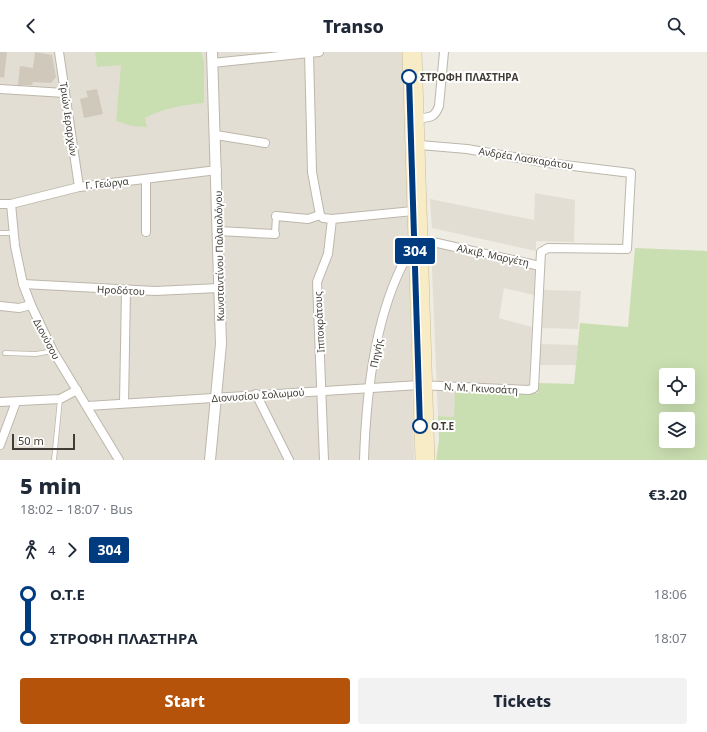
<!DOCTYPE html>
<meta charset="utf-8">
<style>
body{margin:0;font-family:"Noto Sans",sans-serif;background:#f2f2f3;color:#1f2937;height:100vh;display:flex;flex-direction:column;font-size:15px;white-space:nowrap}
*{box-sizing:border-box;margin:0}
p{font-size:13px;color:#747a83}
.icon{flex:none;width:22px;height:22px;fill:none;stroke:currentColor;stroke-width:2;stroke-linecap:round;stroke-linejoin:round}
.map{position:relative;height:408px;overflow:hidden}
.sheet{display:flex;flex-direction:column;background:#fff;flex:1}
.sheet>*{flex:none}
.badge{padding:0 8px;border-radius:3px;font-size:14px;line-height:26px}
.buttons{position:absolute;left:659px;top:316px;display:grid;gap:8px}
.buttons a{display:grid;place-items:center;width:36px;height:36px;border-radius:4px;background:#fff;box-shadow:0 4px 16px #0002;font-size:20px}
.scale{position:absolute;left:12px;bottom:10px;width:63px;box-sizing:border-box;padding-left:4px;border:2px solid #413c35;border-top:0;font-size:11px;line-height:14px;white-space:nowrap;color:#413c35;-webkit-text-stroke:3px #fff;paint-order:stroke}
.map>.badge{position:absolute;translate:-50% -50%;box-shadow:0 0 0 2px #fff}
.legs{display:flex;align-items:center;gap:6px;height:44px;padding:0 20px;font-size:13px}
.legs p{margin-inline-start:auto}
.head{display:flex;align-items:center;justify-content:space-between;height:68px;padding:0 20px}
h1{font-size:22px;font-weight:800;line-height:30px}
.action{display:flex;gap:8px;margin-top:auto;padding:8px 20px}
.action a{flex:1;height:46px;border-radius:4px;background:#b45309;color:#fff;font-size:16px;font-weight:800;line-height:46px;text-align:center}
.action a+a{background:#f2f2f3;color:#1f2937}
ul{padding:0 20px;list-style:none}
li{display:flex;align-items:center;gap:14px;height:44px;font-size:15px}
li i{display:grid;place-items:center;width:6px;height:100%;margin:0 5px;background:currentColor}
li i::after{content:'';width:10px;height:10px;margin:-5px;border:3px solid;border-radius:50%;background:#fff}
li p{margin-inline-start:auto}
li:first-child i{background:linear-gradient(#0000 50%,currentColor 0)}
li:last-child i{background:linear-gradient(currentColor 50%,#0000 0)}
header{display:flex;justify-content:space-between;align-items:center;height:52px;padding:0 20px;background:#fff;font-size:18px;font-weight:800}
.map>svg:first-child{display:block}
.residential{fill:#e3ded3}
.green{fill:#cadfb1;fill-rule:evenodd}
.building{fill:#d0c8bb}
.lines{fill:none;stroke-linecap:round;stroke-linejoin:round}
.service-casing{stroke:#bdb7ab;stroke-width:5.5}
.pedestrian-casing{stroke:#bdb7ab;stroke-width:8}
.minor-casing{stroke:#bdb7ab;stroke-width:10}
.tertiary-casing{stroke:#bdb7ab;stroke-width:12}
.secondary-casing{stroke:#cabe98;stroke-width:12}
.service{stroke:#fff;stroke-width:4}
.pedestrian{stroke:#fff;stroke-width:6}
.minor{stroke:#fff;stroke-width:8}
.tertiary{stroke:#fff;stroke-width:10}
.secondary{stroke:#f7ecc6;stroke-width:11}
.line-1-casing{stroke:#fff;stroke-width:9}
.line-1{stroke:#003b80;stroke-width:6}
.stop-1-dot{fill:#fff;stroke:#003b80;stroke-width:2}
.labels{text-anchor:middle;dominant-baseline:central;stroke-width:4;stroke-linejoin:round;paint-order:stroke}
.stop-label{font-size:10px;font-weight:bold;fill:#413c35;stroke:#fff;text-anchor:start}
.street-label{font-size:10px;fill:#413c35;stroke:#fff}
</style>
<header><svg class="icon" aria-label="back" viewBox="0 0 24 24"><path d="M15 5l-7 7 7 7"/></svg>Transo<svg class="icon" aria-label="search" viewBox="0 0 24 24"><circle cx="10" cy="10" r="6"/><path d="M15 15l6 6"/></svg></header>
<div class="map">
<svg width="707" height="408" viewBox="0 0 707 408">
<rect width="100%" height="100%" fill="#efece4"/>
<g class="residential">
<path d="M0,0H404L414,408H0Z"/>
<path d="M535,141L575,148L574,190L536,189V199L432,176L430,147L534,168Z"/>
<path d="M431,193L535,216L534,243L504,236L499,266L532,275L529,333L455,330V365L438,364Z"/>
<path d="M544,238L581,239L578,277L542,276Z"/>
<path d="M541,292L578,293L576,313H539Z"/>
</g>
<g class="green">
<path d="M95,0H201L204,10V51C183,53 164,56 145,66L147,75L132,74L116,69L121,13L97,15Z"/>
<path d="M635,196L707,199V408H436L439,388L438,364L454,365L455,337L538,341L539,331L574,332L580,271L628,275ZM666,323H688V345H666ZM666,367H688V389H666Z"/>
</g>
<g class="building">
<path d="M0,0H7L4,26L0,25Z"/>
<path d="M35,0L52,3L56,25L51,31L33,30L32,33H18L20,14L33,16Z"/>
<path d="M97,37L103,62L84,66L80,47L88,45L86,39Z"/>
</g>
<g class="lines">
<defs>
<g id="service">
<path d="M0,181H14"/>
<path d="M5,301L36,302L53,299"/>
<path d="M54,408L60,347"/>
</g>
<path id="pedestrian" d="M275,182L276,164"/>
<g id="minor">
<path d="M59,0L79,135"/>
<path d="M309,0L312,120L320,163L323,166L332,167L328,202L317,230L324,408"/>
<path d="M212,11L319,0"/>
<path d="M0,37L65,41"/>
<path d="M419,66C430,66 435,65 439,54L444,0"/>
<path d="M216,83L265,91"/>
<path d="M0,152H11L79,135L217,118"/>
<path d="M11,152L15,194L23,232L31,253L53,299L119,408"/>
<path d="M276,164L308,167L320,163"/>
<path d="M332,167L413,159"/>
<path d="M218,179L275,182"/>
<path d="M146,180V127"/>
<path d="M424,188L540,214"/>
<path d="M23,232L155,239L219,236"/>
<path d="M0,254L19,256L31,253"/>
<path d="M256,342L289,408"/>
<path d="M0,350L60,347L77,338"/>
<path d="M124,351L126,238"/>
<path d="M88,354L419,333L529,338L534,336L541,200L548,196L627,197L631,121L548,111L467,97L420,93"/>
<path d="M0,393L16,350"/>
<path d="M364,408C366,343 374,266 405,208L415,205"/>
</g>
<path id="tertiary" d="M210,408L221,292L212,0"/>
<g id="secondary">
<path d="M408,0L421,408"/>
<path d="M416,0L429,408"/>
</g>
</defs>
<use href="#service" class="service-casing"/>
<use href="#pedestrian" class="pedestrian-casing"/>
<use href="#minor" class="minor-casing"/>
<use href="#tertiary" class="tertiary-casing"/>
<use href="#secondary" class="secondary-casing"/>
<use href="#service" class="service"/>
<use href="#pedestrian" class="pedestrian"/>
<use href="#minor" class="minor"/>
<use href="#tertiary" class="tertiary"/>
<use href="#secondary" class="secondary"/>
</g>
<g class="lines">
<defs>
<path id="line-1" d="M409,25L420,374"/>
</defs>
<use href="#line-1" class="line-1-casing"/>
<use href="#line-1" class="line-1"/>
</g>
<g class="stop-1-dot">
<circle cx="409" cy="25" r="7"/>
<circle cx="420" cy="374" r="7"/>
</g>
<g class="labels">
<g class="stop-label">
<text x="420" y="25">ΣΤΡΟΦΗ ΠΛΑΣΤΗΡΑ</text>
<text x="431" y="374">Ο.Τ.Ε</text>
</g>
<g class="street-label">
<text transform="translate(69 67) rotate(82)">Τριών Ιεραρχών</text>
<text transform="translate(526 106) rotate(9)">Ανδρέα Λασκαράτου</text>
<text transform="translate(107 131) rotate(-6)">Γ. Γεώργα</text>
<text transform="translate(493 203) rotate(12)">Αλκιβ. Μαργέτη</text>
<text transform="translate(219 204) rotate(-91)">Κωνσταντίνου Παλαιολόγου</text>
<text transform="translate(121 238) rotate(3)">Ηροδότου</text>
<text transform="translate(319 270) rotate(-93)">Ιπποκράτους</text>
<text transform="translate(47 287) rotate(62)">Διονύσου</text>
<text transform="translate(376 301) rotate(-79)">Πηγής</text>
<text transform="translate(481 336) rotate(3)">Ν. Μ. Γκινοσάτη</text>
<text transform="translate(258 343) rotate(-4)">Διονυσίου Σολωμού</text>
</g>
</g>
</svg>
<div class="buttons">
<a><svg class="icon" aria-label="locate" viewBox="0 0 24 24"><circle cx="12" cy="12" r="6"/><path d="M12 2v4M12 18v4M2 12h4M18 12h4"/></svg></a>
<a><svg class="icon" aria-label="layers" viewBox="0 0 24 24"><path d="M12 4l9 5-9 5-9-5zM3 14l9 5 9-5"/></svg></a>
</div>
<div class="scale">50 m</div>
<b class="badge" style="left:415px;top:199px;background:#003b80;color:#fff">304</b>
</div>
<section class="sheet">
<div class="head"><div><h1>5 min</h1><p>18:02 – 18:07 · Bus</p></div><b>€3.20</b></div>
<div class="legs"><svg class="icon" aria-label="walk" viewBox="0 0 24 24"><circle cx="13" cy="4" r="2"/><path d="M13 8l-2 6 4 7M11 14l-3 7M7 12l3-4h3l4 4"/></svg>4<svg class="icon" aria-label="forward" viewBox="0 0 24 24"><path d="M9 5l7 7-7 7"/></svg><b class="badge" style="background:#003b80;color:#fff">304</b></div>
<ul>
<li><i style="color:#003b80"></i><b>Ο.Τ.Ε</b><p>18:06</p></li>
<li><i style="color:#003b80"></i><b>ΣΤΡΟΦΗ ΠΛΑΣΤΗΡΑ</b><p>18:07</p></li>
</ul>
<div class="action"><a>Start</a><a>Tickets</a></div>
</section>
